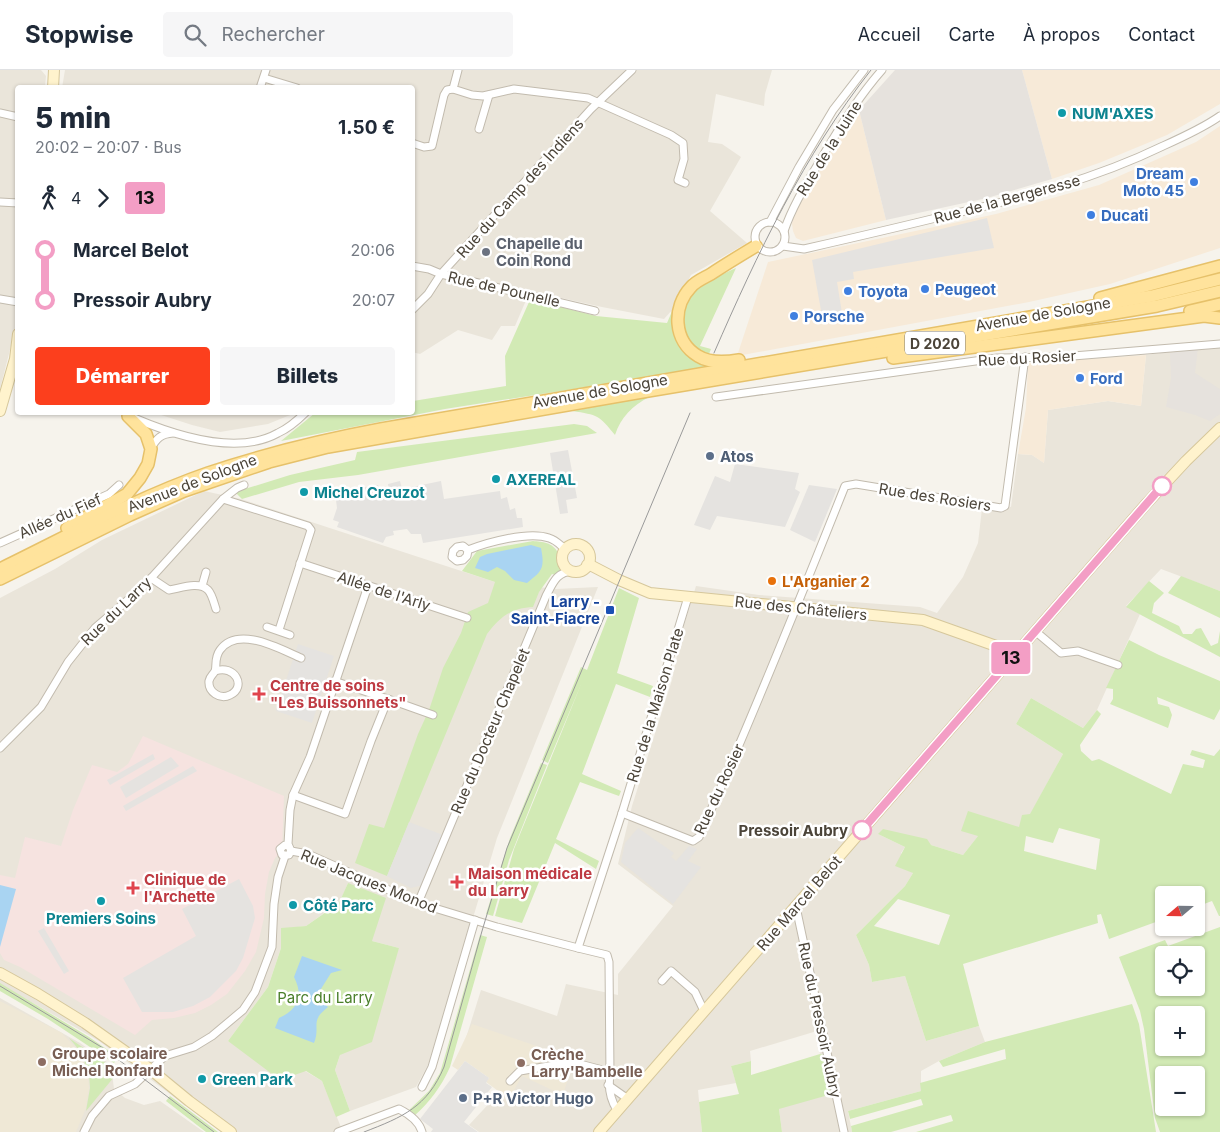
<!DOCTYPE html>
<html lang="fr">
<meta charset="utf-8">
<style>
body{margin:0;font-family:Inter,sans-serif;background:#f6f6f7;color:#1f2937;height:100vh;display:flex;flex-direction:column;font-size:19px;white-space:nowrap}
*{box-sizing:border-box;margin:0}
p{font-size:16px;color:#747a83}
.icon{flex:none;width:28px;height:28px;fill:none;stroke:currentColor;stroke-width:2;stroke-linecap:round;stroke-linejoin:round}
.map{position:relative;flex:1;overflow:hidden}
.drawer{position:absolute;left:15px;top:15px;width:400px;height:330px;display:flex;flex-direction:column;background:#fff;border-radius:5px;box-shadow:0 1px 4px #0004}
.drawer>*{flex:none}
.badge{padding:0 10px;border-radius:4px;font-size:18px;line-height:32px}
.needle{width:32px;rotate:250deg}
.controls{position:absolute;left:1155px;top:816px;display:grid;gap:10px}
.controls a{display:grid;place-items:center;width:50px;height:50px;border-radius:5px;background:#fff;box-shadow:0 1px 4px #0004;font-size:25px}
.map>.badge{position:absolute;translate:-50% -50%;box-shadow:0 0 0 2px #fff}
.legs{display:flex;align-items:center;gap:8px;height:55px;padding:0 20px;font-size:16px}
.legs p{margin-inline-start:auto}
.summary{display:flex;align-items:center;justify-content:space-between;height:85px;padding:0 20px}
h1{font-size:28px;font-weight:800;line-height:38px}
.primary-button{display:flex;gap:10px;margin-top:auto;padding:10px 20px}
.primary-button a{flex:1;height:58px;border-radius:5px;background:#fc3f1d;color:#fff;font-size:20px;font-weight:800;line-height:58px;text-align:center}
.primary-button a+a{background:#f6f6f7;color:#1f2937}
ul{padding:0 20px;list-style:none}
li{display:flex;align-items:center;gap:18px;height:50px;font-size:19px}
li i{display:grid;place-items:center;width:8px;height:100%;margin:0 6px;background:currentColor}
li i::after{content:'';width:12px;height:12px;margin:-6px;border:4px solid;border-radius:50%;background:#fff}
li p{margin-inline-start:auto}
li:first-child i{background:linear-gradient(#0000 50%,currentColor 0)}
li:last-child i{background:linear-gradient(currentColor 50%,#0000 0)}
header{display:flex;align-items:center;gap:30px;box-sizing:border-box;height:70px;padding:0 25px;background:#fff;border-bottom:1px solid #e0e1e3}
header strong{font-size:24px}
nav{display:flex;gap:28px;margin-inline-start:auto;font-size:18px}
.search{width:350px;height:45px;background:#f6f6f7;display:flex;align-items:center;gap:12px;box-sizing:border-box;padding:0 18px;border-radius:5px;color:#747a83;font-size:19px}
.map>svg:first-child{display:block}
.residential{fill:#eae5da}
.commercial{fill:#f7ead8}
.industrial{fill:#e6e2dd}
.education{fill:#efe8d6}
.medical{fill:#f6e3e0}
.green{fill:#d2eab5;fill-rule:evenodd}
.parking{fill:#e5e3e0}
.water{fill:#a9d4f2}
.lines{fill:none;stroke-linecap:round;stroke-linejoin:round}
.street-casing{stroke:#c2bbae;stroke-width:9}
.secondary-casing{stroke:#d6c79b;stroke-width:12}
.primary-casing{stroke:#e6c16a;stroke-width:14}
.street{stroke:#fff;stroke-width:7}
.secondary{stroke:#fff3cd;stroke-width:10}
.primary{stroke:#ffe39c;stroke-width:11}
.tram{stroke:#9a9a9a;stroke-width:1}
.line-1-casing{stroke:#fff;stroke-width:11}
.line-1{stroke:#f39ec5;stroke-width:8}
.culture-dot{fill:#0f9aa8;stroke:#fff;stroke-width:2}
.shop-dot{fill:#3f7fe0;stroke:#fff;stroke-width:2}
.worship-dot{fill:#6b7280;stroke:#fff;stroke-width:2}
.service-dot{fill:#5c6f8a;stroke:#fff;stroke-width:2}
.stop-1-dot{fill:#fff;stroke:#f39ec5;stroke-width:2.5}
.food-dot{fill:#e8710a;stroke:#fff;stroke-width:2}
.transit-dot{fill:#1a4fb4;stroke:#fff;stroke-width:2}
.health-dot{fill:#e0444e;stroke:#fff;stroke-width:2}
.education-dot{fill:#8d6e63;stroke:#fff;stroke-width:2}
.labels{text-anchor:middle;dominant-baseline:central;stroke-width:5;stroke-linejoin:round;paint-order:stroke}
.shield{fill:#fff;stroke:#817c74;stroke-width:1}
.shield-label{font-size:14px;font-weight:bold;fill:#4b4439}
.culture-label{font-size:15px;font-weight:bold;fill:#0d838f;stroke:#fff;text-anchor:start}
.street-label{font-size:15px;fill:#4b4439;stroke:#fff}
.shop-label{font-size:15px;font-weight:bold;fill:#366cbe;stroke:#fff;text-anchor:start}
.worship-label{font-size:15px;font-weight:bold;fill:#5b616d;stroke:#fff;text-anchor:start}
.service-label{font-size:15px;font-weight:bold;fill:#4e5e75;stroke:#fff;text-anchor:start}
.food-label{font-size:15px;font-weight:bold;fill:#c56008;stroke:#fff;text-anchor:start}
.transit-label{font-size:15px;font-weight:bold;fill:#164399;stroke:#fff;text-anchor:end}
.health-label{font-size:15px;font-weight:bold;fill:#be3a42;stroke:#fff;text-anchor:start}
.stop-label{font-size:15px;font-weight:bold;fill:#4b4439;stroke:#fff;text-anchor:end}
.park-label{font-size:15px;fill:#4a7f2a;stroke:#fff}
.education-label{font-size:15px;font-weight:bold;fill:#785e54;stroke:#fff;text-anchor:start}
</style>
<header>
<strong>Stopwise</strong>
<div class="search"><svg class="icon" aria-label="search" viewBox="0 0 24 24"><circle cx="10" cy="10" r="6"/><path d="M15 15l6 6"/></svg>Rechercher</div>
<nav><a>Accueil</a><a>Carte</a><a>À propos</a><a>Contact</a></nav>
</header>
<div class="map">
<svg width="1220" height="1062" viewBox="0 0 1220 1062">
<rect width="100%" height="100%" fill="#f6f3ec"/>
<g class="residential">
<path d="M0,0H41L46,6L45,17L18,18V248L0,319Z"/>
<path d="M65,0H772L765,24L764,36L716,24L708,72L722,74L741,87L710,141L747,173L691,205L673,239L664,249L602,237L530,221L515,256H501L492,270L458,260L420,284L412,282V18H62Z"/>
<path d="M1220,276V521L1161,499L1126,536L1140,544L1097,640L1083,658L1031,628L1016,654L1063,684L1030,745L1019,757L979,765L963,785L931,775L878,764L905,777L901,783L913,803L905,816L856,865L869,895L872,912L905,906L926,971L979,956L985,972L939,991L921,1001V1021L848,1041L852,1062H782L779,1039L824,985L820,984L817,961L750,981L751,991L731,996L736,1013L698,1020L702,1062H479L469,1055L510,1011L461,984L481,920L557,946L566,914L618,925V904L673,836L618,794L632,736L672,610L683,558L696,516L759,525L920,537L937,543L963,507L978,473L983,430L1011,437L1018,384L1032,385L1044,393L1048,340L1108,331L1141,336L1146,285L1198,278Z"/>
<path d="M155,343H295L268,354L220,362L192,355Z"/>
<path d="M204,421L241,429L495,512L556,519L598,517L497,768L430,991L416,1017L350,1041L335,1000L340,985L399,878L372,871L348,813L340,832L306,856L281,859V878L268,917L228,971L305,1001L322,1011L343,1062H221L99,971L0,914V528L55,499L102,470Z"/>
<path d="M0,928L80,973L111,995L114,1019L125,1028L144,1035L160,1031L204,1062H0Z"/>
</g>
<g class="commercial">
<path d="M1022,0H1220V34L1167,65L1099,93L1052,109Z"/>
<path d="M859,40L886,150L803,171L796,168L793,161L792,154L794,144L854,43Z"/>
<path d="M1220,56V178L1110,214L1029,232L737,286L768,192L996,144L1099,115L1196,72Z"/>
<path d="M1146,285L1141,336L1108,331L1048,340L1044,393L1032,385L1018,384L1026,338L1028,293Z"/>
</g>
<g class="industrial">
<path d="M895,0H1022L1052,109L987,128L886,150L859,40Z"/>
<path d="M1198,278L1195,303L1220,319V344L1210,351L1195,345L1166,337L1171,308L1170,283Z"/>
</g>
<g class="education">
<path d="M0,931L62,963L79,981L88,1003L89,1019L86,1038L76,1062H0Z"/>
<path d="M472,954L574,989L563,1025L522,1006L509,1029L486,1012L489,1008L465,991L458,1000L452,996Z"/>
</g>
<path class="medical" d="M143,666L284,726L282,781L275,788L269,802L265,824L264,848L256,882L245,901L227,924L211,935L195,943L174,948L152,950L135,965L20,897L4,890L0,883V805L15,808L25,767L61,776L73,740L92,695L117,702L128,694Z"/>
<g class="green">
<path d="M736,198L700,276L711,279L709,284C693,279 687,275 684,258C684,254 682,248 682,243C681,220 719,206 736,198Z"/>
<path d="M526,228L596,246L667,253L673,239L674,263L721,296L445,339L281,371L315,343L336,344L345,342H412L413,331L506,316L505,286L529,232Z"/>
<path d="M649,327C632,336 621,347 615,365C599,345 598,345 572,341Z"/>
<path d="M574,354L587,356L597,363L358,405L299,412L242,429L235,422L290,405L355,390L357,382Z"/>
<path d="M533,471C542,472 553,472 558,483C560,489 559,493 563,498L555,505L552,504L539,522L533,537C511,538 500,547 487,564L387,806L355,793L369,754L384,758L418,664L429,640L443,598L461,563L468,542L488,533L495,512L462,501L477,481Z"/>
<path d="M1181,506L1220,521V548L1168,523Z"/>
<path d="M1149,511L1164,523L1154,533L1152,543L1179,556L1183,564H1192L1196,559L1201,558L1211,576L1218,573L1220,561V587L1126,537Z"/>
<path d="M619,518L639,528L617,603L653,616L650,627L616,614L582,704L621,721L619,726L580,712L556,769L599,791L596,799L555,773L522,853L495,846L514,779L582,612L548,693L542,690L581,597L587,600Z"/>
<path d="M1129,570L1159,585L1220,611V639L1214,650L1157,627L1158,634L1169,637L1172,645L1168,658L1110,634L1113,629V619L1106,618Z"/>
<path d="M1031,628L1083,658L1097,640L1101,644L1080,675L1081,681L1092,691L1099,689L1171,724L1183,694L1203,698L1205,690L1190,685L1192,680L1214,686L1220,679V846H1219L1212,831L1196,837V825H1164V849L1109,869L1101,844L1097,845L1098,853L963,894L979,956L926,971L905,906L872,912L869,895L856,865L905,816L913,803L895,796L905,777L878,764L883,759L927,769L931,775L963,785L978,766L961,761L968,741L1019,757L1022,745L1030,744L1063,684L1016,654ZM1059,758L1100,769L1096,800L1024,781L1026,766L1053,773ZM898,829L950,845L939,875L874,856Z"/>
<path d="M541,693L547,695L509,790L493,846L486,844L510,768Z"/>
<path d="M348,813L386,828L372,871L399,878L372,972L340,985L335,1000L350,1041L336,1047L322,1011L306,1001L280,1010L228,971L268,917L281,878V858L306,856L339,833Z"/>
<path d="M1220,857V1062H1160L1155,1048L1144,959L1140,941L1119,887L1165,870L1168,876ZM1164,885H1196V918H1164ZM1164,945H1196V978H1164ZM1164,1005H1196V1038H1164Z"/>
<path d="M480,865L487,867L450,997C441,1017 430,1032 414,1046L408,1041L429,1021L440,1003Z"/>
<path d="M0,913L89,967L118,987L114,993L48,949L0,921Z"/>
<path d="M1132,934L1139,954L1156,1062H916L953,1051L951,1045L891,1062H852L851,1056L923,1035L921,1029L850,1049L848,1041L921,1021L920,1013L1006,989L1005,979L943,997L939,991L985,972Z"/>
<path d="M69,968L113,998L114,1007L86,1041L90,1018L89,1003L80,981Z"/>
<path d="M820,984L824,985L832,1024L779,1039L782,1062H702L699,1032L739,1024L731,996L751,991V1005Z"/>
<path d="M170,1026L218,1062H206L166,1031Z"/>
</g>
<g class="parking">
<path d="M987,148L994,178L853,202L854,209L837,212L842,243L822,246L812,190Z"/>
<path d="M568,380L577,428L566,430L568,443L560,444L550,383Z"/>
<path d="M735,394L799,403L795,419L800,422L785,457L717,446L710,460L694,455L715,406L730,412Z"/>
<path d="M400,411L402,419L441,411L444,429L500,421L501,429L507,427L510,440L515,438L517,448H522L523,457L423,473L421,464H411L407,459L393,461L394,465L386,467L383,473L337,457L339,452L333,450L337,438L336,430L343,428L342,421L378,415L381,423L389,422L388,414Z"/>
<path d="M809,415L837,419L815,472L790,460Z"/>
<path d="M298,574L334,586L312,653L276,641Z"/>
<path d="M153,684L155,689L110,715L107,710Z"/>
<path d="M171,687L179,696L126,728L120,717Z"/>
<path d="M193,696L197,701L126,741L123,736Z"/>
<path d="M409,752L443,765L423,815L411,818L387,806Z"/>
<path d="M638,758L674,783L671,787L676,791L689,776L697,779L688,791L701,797L673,834L621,792L625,773Z"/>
<path d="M239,809L253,836L255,848L243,888L236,901L210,927L193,936L173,942H142L123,908L196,866L182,839Z"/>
<path d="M44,858L69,901L64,904L38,861Z"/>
<path d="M465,991L489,1008L486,1013L492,1017L464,1052L478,1062H431L433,1059L420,1049Z"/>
</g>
<g class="water">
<path d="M531,475L541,478C545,499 542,501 527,513L514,510L505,501L497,497L488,502L475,498L480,487L487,484Z"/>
<path d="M0,815L16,819L0,877Z"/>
<path d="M302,886L342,900L331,903L319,922L321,931L328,937C309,952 321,955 314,973L275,958L279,948C298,939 304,927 294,907Z"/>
</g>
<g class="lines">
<defs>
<g id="street">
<path d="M458,0L453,19L472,25L483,26L514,19L588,28L671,65L683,73L684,89L678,110L685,113"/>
<path d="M264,8L297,18"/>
<path d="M260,18L266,0"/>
<path d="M0,43L18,47"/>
<path d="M479,59L489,25"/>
<path d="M412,73L424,77L432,76L444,25L447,20L453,19"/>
<path d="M0,132L18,133"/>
<circle cx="770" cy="167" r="15"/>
<path d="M770,152L799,97L833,40L864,0"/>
<path d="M784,161C793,135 807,113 821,89C839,58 858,27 882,0"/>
<path d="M783,176L804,179C852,168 900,157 948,145C1022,128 1095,109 1163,76C1183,67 1203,58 1220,46"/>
<path d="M412,196L429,199L441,204L595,241"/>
<path d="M0,229L18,232"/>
<path d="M412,240L428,224L441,204L591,39L632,0"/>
<path d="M716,327L997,288L1061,287L1220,274"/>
<path d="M134,348C174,365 237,386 278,363C289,358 297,351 306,342"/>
<path d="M151,378C157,368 161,364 173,363"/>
<path d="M223,429L308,456L311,460L279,560"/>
<path d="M0,473L109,424L119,415"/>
<path d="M468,480L467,486L463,490L457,491L452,487L453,481L457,477L463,476L468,480C488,472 529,461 549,468C556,470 560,475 565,479"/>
<path d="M300,493L467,548"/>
<path d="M151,508L169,520C181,518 199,511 208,520C212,524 214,533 216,539"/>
<path d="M202,516L206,502"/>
<path d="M267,557L290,565"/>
<path d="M1035,561L1061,583L1078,581L1118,595"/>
<path d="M215,601C235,594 247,617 230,625C220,630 208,622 209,611C210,606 213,605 215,601C217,596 214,588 220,580C238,555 280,579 301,588"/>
<path d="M388,629L433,645"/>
<path d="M0,678L41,637L68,592L95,558L143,517L223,429L237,418L244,415"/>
<path d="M293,725L345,744L371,671L388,629L334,611"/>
<path d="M622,743L693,771L699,767C751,651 798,534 845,416L856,414L1001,438L1005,436L1025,287"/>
<path d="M288,776L285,775L280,779L282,785H289L291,781L288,774L290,740L293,725L310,687L368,516"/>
<path d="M291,781L308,784L418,833L497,857L578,878"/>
<path d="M418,833L546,526C553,513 556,502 573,501"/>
<path d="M796,837L844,1062"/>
<path d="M662,911L671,901L695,922L704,941"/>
<path d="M510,1011L520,1001L566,993H576L610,1002"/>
<path d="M608,1015L628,1029"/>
<path d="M422,1017L432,997L475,850"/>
<path d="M617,1040C610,1029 608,1018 610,1005L609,892L607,885L578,878L622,743L688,527"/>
<path d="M84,1062L92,1046L109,1026L135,1014L165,986L194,977L212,966L243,940L255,922L272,877L274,834L278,807L285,786"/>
<path d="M338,1062L399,1039C409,1044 419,1051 422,1062"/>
</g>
<g id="secondary">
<path d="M53,18L54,0"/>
<path d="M0,341L15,289L18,264"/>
<circle cx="576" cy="488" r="14"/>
<path d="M587,495L592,496L619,510L650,523L923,550L999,577L1012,587"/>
<path d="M0,903L38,924L85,953L150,999L189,1031L231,1062"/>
<path d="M599,1062L1147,433L1186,391L1220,358"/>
</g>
<g id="primary">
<path d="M1100,228L1220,196"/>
<path d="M1190,241L1220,234"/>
<path d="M893,288L1204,246L1220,248"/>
<path d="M739,290C727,292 709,293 698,286C673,271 672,237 691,217C696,211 704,208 711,204C726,194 741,185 756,176"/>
<path d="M67,458L127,424L140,408L148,394L151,379L146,364L128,346"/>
<path d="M0,499C68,466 136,428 208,403C265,384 322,370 381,359L1152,226L1220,209"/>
<path d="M0,509L130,445L184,421L269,392L328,377L648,321L1157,236L1220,221"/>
</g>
</defs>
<use href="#street" class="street-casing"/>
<use href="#secondary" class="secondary-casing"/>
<use href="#primary" class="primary-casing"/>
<use href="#street" class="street"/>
<use href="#secondary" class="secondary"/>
<use href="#primary" class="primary"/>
<g class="tram">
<path d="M714,283C757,184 804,85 871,0"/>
<path d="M0,916L103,978L214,1062"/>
<path d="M364,1062C403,1047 427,1037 444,997L482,861L507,778L690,343"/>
</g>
</g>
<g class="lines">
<defs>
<path id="line-1" d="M862,760L1162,416"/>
</defs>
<use href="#line-1" class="line-1-casing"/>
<use href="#line-1" class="line-1"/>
</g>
<g class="culture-dot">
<circle cx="1062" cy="43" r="5"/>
<circle cx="496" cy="409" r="5"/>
<circle cx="304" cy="422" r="5"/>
<circle cx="101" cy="831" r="5"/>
<circle cx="293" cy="835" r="5"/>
<circle cx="202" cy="1009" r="5"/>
</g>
<g class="shop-dot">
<circle cx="1194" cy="112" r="5"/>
<circle cx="1091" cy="145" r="5"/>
<circle cx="925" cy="219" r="5"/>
<circle cx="848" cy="221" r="5"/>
<circle cx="794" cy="246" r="5"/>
<circle cx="1080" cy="308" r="5"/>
</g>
<circle class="worship-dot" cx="486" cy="182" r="5"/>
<g class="service-dot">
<circle cx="710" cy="386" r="5"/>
<circle cx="463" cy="1028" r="5"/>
</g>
<g class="stop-1-dot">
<circle cx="1162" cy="416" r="9"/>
<circle cx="862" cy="760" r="9"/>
</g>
<circle class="food-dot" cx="772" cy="511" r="5"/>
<rect class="transit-dot" x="605" y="535" width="10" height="10" rx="2.5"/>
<g class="health-dot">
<path d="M256.5 616.5h5v5h5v5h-5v5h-5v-5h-5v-5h5z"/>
<path d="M454.5 804.5h5v5h5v5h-5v5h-5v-5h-5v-5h5z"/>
<path d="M130.5 810.5h5v5h5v5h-5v5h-5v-5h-5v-5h5z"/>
</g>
<g class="education-dot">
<circle cx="42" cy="992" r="5"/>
<circle cx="521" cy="993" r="5"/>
</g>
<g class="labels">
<rect class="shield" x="905" y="261.5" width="60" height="23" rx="4"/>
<g class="shield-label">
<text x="935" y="273">D 2020</text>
</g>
<g class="culture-label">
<text x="1072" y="43">NUM'AXES</text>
<text x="506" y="409">AXEREAL</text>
<text x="314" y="422">Michel Creuzot</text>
<text x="303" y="835">Côté Parc</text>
<text x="101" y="848" text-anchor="middle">Premiers Soins</text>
<text x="212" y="1009">Green Park</text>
</g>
<g class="street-label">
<text transform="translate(829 78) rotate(-58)">Rue de la Juine</text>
<text transform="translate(520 118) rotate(-48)">Rue du Camp des Indiens</text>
<text transform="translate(1007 129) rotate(-15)">Rue de la Bergeresse</text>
<text transform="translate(504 219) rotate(13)">Rue de Pounelle</text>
<text transform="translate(1043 244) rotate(-10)">Avenue de Sologne</text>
<text transform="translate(1027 288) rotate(-3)">Rue du Rosier</text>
<text transform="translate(600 321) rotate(-10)">Avenue de Sologne</text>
<text transform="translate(192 413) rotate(-21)">Avenue de Sologne</text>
<text transform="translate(935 427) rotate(9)">Rue des Rosiers</text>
<text transform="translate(60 446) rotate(-24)">Allée du Fief</text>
<text transform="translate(384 521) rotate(18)">Allée de l'Arly</text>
<text transform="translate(801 538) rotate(6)">Rue des Châteliers</text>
<text transform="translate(116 541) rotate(-44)">Rue du Larry</text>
<text transform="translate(655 635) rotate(-73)">Rue de la Maison Plate</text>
<text transform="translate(490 661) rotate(-67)">Rue du Docteur Chapelet</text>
<text transform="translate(719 719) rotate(-65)">Rue du Rosier</text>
<text transform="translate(369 811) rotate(22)">Rue Jacques Monod</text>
<text transform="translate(799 833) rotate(-49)">Rue Marcel Belot</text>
<text transform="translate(820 950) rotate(78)">Rue du Pressoir Aubry</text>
</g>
<g class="shop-label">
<text x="1184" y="103" text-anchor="end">Dream<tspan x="1184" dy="17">Moto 45</tspan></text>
<text x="1101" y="145">Ducati</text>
<text x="935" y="219">Peugeot</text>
<text x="858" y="221">Toyota</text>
<text x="804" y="246">Porsche</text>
<text x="1090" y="308">Ford</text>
</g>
<g class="worship-label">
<text x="496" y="173">Chapelle du<tspan x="496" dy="17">Coin Rond</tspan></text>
</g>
<g class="service-label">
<text x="720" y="386">Atos</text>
<text x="473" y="1028">P+R Victor Hugo</text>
</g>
<g class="food-label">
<text x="782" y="511">L'Arganier 2</text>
</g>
<g class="transit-label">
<text x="600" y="531">Larry -<tspan x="600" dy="17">Saint-Fiacre</tspan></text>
</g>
<g class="health-label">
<text x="270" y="615">Centre de soins<tspan x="270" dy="17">"Les Buissonnets"</tspan></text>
<text x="468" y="803">Maison médicale<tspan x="468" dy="17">du Larry</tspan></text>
<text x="144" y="809">Clinique de<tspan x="144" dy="17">l'Archette</tspan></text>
</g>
<g class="stop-label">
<text x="848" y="760">Pressoir Aubry</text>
</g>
<g class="park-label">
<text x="325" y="927">Parc du Larry</text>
</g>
<g class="education-label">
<text x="52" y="983">Groupe scolaire<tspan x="52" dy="17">Michel Ronfard</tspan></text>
<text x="531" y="984">Crèche<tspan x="531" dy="17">Larry'Bambelle</tspan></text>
</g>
</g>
</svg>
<div class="controls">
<a><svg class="needle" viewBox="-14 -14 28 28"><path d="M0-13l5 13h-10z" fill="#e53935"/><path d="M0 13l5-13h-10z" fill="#747a83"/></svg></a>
<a><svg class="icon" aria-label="locate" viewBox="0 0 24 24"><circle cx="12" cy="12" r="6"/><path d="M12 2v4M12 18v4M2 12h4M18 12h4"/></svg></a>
<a>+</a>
<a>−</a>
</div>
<b class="badge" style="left:1011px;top:588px;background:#f39ec5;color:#111">13</b>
<section class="drawer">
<div class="summary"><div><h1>5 min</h1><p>20:02 – 20:07 · Bus</p></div><b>1.50 €</b></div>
<div class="legs"><svg class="icon" aria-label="walk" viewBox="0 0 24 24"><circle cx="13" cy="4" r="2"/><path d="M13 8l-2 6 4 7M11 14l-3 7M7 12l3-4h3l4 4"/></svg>4<svg class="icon" aria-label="forward" viewBox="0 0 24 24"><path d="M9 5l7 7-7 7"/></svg><b class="badge" style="background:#f39ec5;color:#111">13</b></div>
<ul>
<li><i style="color:#f39ec5"></i><b>Marcel Belot</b><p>20:06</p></li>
<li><i style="color:#f39ec5"></i><b>Pressoir Aubry</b><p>20:07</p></li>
</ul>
<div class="primary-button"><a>Démarrer</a><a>Billets</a></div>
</section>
</div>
